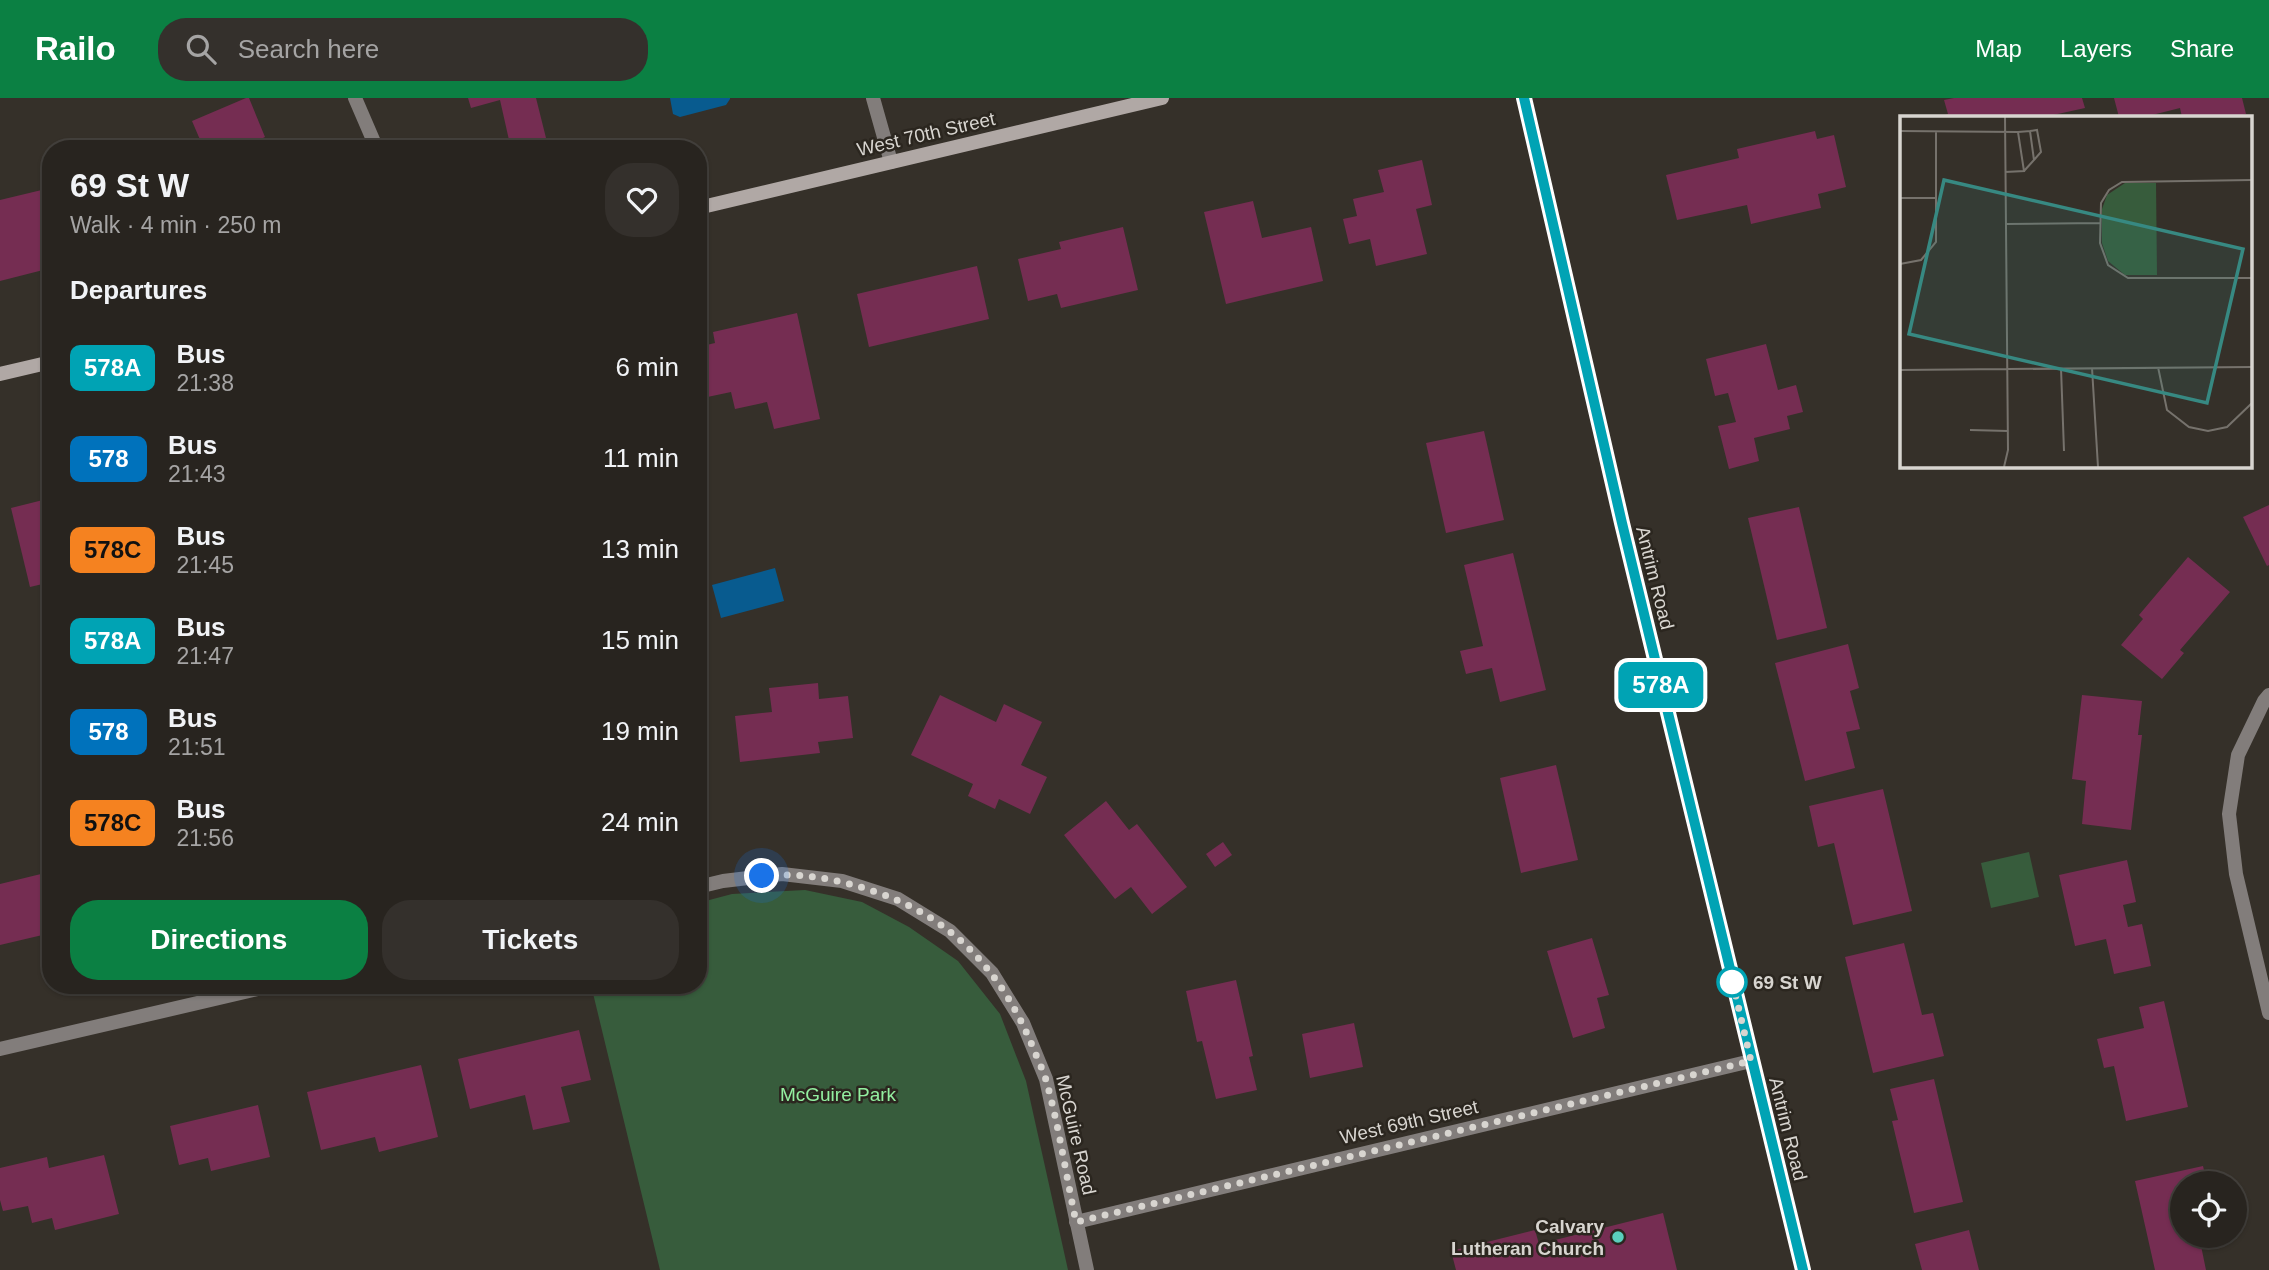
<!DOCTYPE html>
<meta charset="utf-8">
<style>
body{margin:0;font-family:Arial,sans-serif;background:#34302c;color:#f1f3f6;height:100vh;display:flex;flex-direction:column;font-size:26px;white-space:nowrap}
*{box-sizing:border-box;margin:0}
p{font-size:23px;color:#a5a4a4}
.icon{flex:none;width:38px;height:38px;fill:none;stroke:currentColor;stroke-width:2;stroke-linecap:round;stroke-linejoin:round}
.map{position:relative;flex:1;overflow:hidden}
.details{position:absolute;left:42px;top:42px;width:665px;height:854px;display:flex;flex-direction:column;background:#28241f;border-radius:28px;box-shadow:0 2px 5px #0004,0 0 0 2px #44413d}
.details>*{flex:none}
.badge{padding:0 14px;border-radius:10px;font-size:24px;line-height:46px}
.tools{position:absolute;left:2170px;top:1073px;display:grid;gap:14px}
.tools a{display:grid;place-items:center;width:77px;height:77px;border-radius:50%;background:#28241f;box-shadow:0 2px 5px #0004,0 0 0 2px #44413d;font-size:35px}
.you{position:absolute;width:35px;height:35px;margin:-18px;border:5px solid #fff;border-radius:50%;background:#1a73e8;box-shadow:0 0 0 10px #1a73e833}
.map>.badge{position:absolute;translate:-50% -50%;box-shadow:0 0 0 4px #fff}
h2{padding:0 28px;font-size:26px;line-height:63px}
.round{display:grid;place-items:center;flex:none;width:74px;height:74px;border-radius:28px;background:#34302c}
.head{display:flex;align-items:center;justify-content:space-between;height:119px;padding:0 28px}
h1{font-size:33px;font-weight:800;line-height:52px}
.primary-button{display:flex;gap:14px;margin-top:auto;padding:14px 28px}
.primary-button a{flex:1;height:80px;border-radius:28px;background:#0b8043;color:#fff;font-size:28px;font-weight:800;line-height:80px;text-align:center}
.primary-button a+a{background:#34302c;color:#f1f3f6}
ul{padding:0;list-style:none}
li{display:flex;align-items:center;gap:21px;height:91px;padding:0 28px}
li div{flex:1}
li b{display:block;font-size:26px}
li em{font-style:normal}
li .badge{min-width:77px;font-weight:700;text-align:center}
header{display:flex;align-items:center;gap:42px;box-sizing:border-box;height:98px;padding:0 35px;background:#0b8043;color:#fff}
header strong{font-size:33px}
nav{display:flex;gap:38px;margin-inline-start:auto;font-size:24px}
.search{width:490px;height:63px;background:#34302c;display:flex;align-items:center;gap:18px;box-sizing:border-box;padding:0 24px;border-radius:28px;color:#a5a4a4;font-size:26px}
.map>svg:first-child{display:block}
.green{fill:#375c3c}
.water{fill:#085b8f}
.building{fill:#752d52}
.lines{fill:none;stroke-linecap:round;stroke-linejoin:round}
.street{stroke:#827d7b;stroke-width:14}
.secondary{stroke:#b0a8a5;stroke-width:14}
.line-casing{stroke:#fff;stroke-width:16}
.line{stroke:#00a3b4;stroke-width:10}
.walk{stroke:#d8d5d0;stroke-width:7;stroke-dasharray:0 12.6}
.stop-dot{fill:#fff;stroke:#00a3b4;stroke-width:3.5}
.poi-dot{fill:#5acebd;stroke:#2b261f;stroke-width:2.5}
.labels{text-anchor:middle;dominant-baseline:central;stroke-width:5;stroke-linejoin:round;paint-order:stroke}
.street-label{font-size:19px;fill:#d8d5d0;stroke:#2b261f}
.stop-label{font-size:19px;font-weight:bold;fill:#d8d5d0;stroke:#2b261f;text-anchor:start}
.park-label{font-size:19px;fill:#93efa0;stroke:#2b261f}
.poi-label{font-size:19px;font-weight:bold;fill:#d8d5d0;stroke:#2b261f;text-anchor:end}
.inset-road{fill:none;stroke:#76726c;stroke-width:2}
.view{fill:#378982;fill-opacity:0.15;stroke:#378982;stroke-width:3.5}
.inset-edge{fill:none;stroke:#d8d5d0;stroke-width:3.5}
</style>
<header>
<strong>Railo</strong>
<div class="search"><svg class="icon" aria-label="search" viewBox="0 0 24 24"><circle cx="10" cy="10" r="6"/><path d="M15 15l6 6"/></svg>Search here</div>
<nav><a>Map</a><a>Layers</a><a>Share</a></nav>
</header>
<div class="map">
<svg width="2269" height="1172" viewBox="0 0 2269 1172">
<rect width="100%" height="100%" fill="#353029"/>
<g class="green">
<path d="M2029,754L2039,799L1991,810L1981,765Z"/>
<path d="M805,792L862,804L909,829L958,863L1000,916L1026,983L1068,1172H660L591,887H698V805L732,796Z"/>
</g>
<g class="water">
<path d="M670,0H730V1L726,7L680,19L673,16Z"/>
<path d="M775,470L784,503L721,520L712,487Z"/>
</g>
<g class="building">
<path d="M246,0H249L265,39L261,41L265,51H204L192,23Z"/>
<path d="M468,0H536L547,44L511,51L500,2L471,10Z"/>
<path d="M1954,0H2082L2085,10L2044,19H1939L1948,16L1944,2Z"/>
<path d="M2114,0H2242L2246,16L2235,19H2207L2206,17L2182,19L2180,10L2144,19H2119Z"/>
<path d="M1815,33L1817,41L1834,37L1846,89L1818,96L1821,110L1751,126L1747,107L1677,122L1666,77L1739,60L1737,51Z"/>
<path d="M1422,62L1432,107L1416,111L1427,156L1376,168L1370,141L1349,146L1343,121L1357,118L1353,101L1384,94L1378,72Z"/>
<path d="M50,90L51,170L0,183V102Z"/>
<path d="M1253,103L1262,140L1311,129L1323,183L1226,206L1204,114Z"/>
<path d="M1123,129L1138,192L1061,210L1057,196L1028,203L1018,161L1061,151L1059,144Z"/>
<path d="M977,168L989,221L869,249L857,196Z"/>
<path d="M797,215L820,321L774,331L767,304L735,311L731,294L698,301V249L715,245L713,234Z"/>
<path d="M1766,246L1778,292L1796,287L1803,314L1787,318L1790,331L1754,340L1759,363L1729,371L1718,328L1736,324L1728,295L1715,298L1706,261Z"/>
<path d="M1484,333L1504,422L1446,435L1426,345Z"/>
<path d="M51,400V484L30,489L11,410Z"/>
<path d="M2269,407V467L2267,468L2243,419Z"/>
<path d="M1799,409L1827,530L1777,542L1748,420Z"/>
<path d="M1513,455L1546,592L1500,604L1492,570L1466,576L1460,553L1483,548L1464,467Z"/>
<path d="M2188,459L2230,494L2180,552L2184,555L2162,581L2121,547L2143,521L2139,517Z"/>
<path d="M1848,546L1859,590L1850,593L1860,631L1846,634L1855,670L1805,683L1775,565Z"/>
<path d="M818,585L819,601L848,598L853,640L818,644L820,655L740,664L735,618L772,614L769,590Z"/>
<path d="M940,597L996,624L1004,606L1042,624L1021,667L1047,679L1030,716L999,701L995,711L968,698L973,686L911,657Z"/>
<path d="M2082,597L2142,603L2138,637H2142L2131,732L2082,726L2086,683L2072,681Z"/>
<path d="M1556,667L1578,762L1521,775L1500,680Z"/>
<path d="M1883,691L1912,813L1853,827L1834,745L1818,749L1809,708Z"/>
<path d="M1106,703L1129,732L1137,726L1187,789L1152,816L1131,789L1115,801L1064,737Z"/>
<path d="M1223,744L1232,757L1215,769L1206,756Z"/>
<path d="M2127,762L2136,804L2123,807L2128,829L2142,826L2151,868L2114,876L2106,841L2075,848L2059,777Z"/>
<path d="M45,775L51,801V835L0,847V786Z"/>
<path d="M1592,840L1609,897L1597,900L1605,930L1573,940L1547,853Z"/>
<path d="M1904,845L1922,917L1933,915L1944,958L1873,975L1845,859Z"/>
<path d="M1236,882L1253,958L1249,959L1257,992L1216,1001L1202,943L1197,944L1186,893Z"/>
<path d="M2164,903L2188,1009L2126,1023L2114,968L2104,970L2097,941L2144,930L2139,909Z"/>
<path d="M1354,925L1363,969L1310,980L1302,936Z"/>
<path d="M579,932L591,982L561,989L570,1024L533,1032L525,997L470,1011L458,961Z"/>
<path d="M421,967L438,1039L379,1054L375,1039L321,1052L307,994Z"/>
<path d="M1934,981L1963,1104L1914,1115L1892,1023L1898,1022L1890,991Z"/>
<path d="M258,1007L270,1059L211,1073L208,1060L179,1067L170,1028Z"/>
<path d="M104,1057L119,1116L55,1132L52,1120L32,1125L28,1108L3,1113L0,1102V1070L47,1059L49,1070Z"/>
<path d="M2203,1068L2207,1085H2182V1138H2199L2206,1172H2155L2135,1083Z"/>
<path d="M1663,1115L1677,1172H1456L1451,1153L1535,1132L1539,1146Z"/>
<path d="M1969,1132L1979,1172H1922L1915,1146Z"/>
</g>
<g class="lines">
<g class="street">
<path d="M355,0L377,51"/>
<path d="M873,0L891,64"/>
<path d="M2269,597L2264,603L2238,657L2229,716L2236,776L2269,915"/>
<path d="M698,789L723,783L782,776L842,783L898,801L950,833L992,875L1023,925L1046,981L1087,1172"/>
<path d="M0,951L275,887"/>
<path d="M1076,1124L1751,963"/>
</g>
<g class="secondary">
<path d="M1524,0L1622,425L1803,1172"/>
<path d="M698,110L1162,0"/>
<path d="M0,276L51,264"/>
</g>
</g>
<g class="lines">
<defs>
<path id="line" d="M1524,0L1622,425L1803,1172"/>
</defs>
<use href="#line" class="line-casing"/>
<use href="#line" class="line"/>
<path class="walk" d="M762,778C800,774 837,781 873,793C953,819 1003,875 1034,952C1038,962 1043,972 1046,982C1059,1028 1066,1077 1076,1124L1751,963L1732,882V884"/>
</g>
<circle class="stop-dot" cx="1732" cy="884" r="14"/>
<circle class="poi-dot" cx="1618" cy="1139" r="7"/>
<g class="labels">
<g class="street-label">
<text transform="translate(926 36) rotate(-13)">West 70th Street</text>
<text transform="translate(1655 480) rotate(76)">Antrim Road</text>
<text transform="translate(1409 1024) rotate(-13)">West 69th Street</text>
<text transform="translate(1788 1031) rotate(76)">Antrim Road</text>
<text transform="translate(1076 1037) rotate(77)">McGuire Road</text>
</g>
<g class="stop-label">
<text x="1753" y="884">69 St W</text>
</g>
<g class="park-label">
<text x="838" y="996">McGuire Park</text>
</g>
<g class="poi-label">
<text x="1604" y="1128">Calvary<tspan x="1604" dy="22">Lutheran Church</tspan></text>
</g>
</g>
<g transform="translate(1900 18)">
<rect width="352" height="352" fill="#353029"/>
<path d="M225,67H256L257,159H225L208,145L202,127V93L207,79Z" fill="#375c3c"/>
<path class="inset-road" d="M0,15L118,16L124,55L105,56M130,15L137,14L141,36L134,44M118,16L130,15L134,44L124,55M352,64L222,66L209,74L201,87L200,127L208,149L228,162H352M0,82H37M106,108L200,107M0,148L21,144L36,126V15M258,251L267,294L289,311L308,315L327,311L352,287M161,252L164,335M192,252L198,351M0,254L352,251M70,314L108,315M104,351L108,334L105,0"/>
<path class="view" d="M44,64L343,133L307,287L9,218Z"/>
<rect width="352" height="352" class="inset-edge"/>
</g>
</svg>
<div class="tools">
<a><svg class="icon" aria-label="locate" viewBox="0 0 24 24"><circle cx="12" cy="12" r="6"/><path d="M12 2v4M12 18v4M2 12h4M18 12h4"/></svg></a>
</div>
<div class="you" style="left:762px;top:778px"></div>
<b class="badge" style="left:1661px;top:587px;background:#00a3b4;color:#fff">578A</b>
<section class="details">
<div class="head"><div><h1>69 St W</h1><p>Walk · 4 min · 250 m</p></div><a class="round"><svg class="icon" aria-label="heart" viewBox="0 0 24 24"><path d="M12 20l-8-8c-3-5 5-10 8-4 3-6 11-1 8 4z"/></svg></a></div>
<h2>Departures</h2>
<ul>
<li><span class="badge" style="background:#00a3b4;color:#fff">578A</span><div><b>Bus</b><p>21:38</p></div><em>6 min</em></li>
<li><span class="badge" style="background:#0072bc;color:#fff">578</span><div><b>Bus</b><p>21:43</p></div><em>11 min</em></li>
<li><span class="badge" style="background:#f58220;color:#111">578C</span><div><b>Bus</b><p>21:45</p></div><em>13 min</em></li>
<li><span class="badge" style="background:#00a3b4;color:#fff">578A</span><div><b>Bus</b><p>21:47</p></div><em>15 min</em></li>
<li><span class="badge" style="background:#0072bc;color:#fff">578</span><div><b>Bus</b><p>21:51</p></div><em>19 min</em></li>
<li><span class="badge" style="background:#f58220;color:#111">578C</span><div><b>Bus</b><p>21:56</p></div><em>24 min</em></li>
</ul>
<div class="primary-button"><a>Directions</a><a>Tickets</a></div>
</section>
</div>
